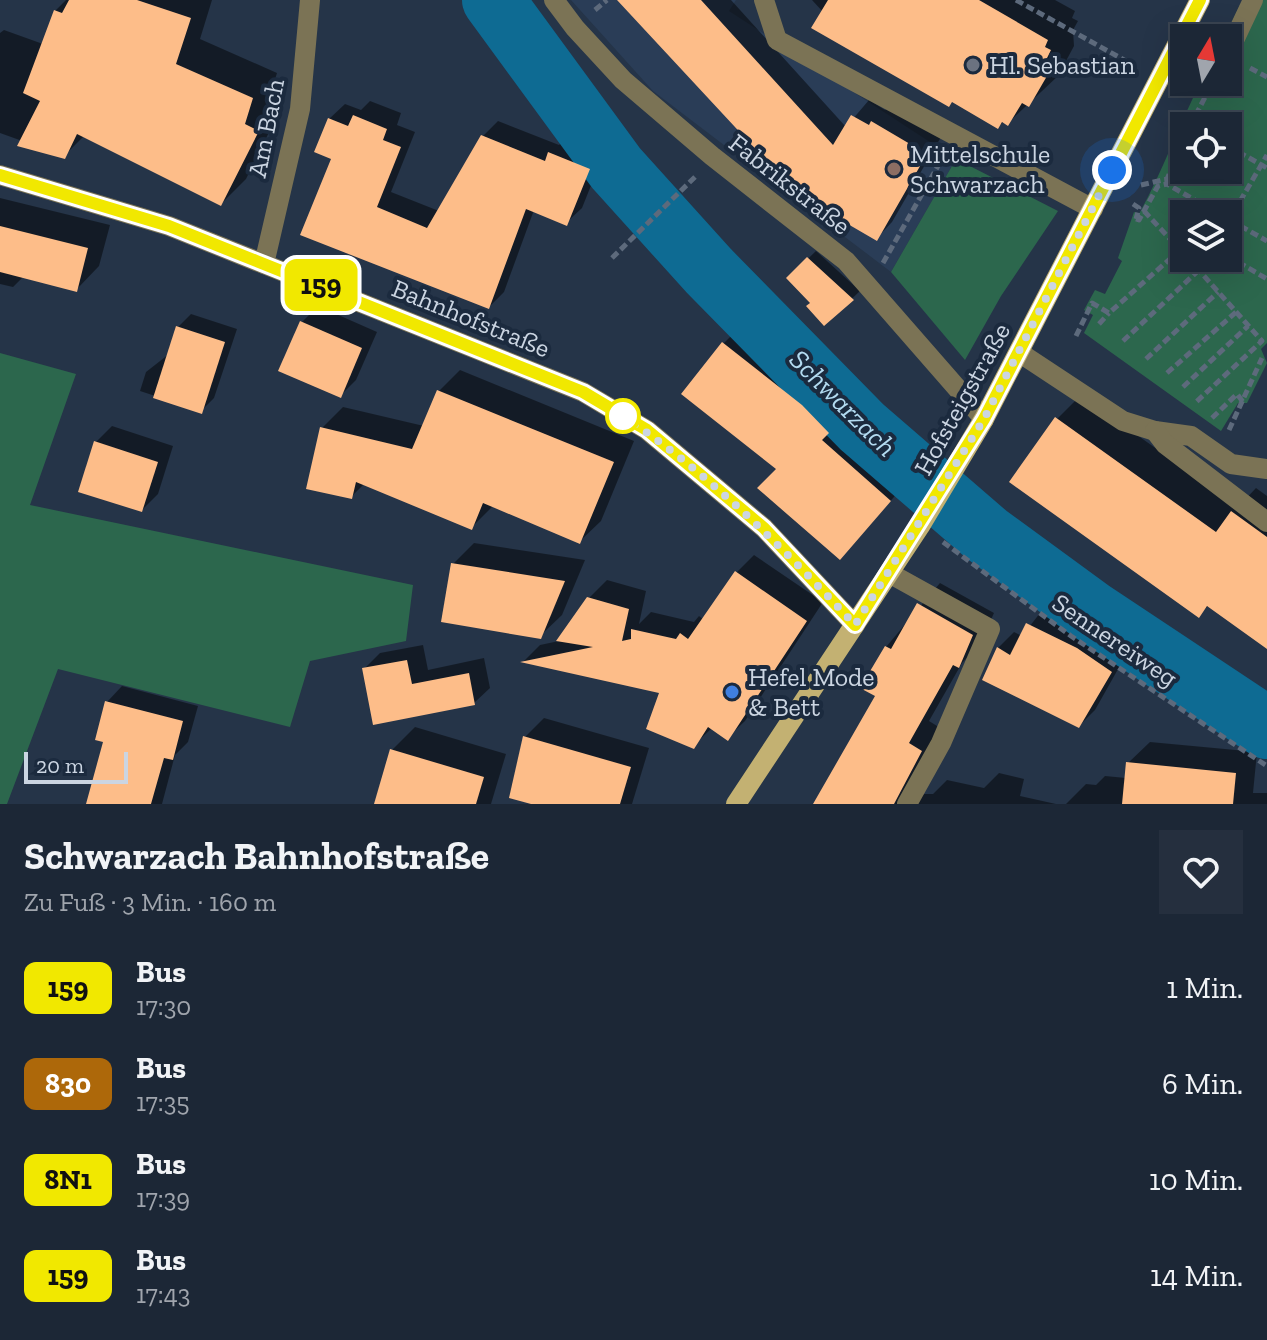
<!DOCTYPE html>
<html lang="de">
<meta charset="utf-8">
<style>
body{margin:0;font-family:"Zilla Slab",serif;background:#252f3e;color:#f1f3f6;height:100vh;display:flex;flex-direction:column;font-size:30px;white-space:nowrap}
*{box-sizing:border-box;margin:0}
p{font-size:26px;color:#a0a5ad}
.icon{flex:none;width:44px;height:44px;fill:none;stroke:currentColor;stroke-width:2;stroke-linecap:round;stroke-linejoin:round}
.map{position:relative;height:804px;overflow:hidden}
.details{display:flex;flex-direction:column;background:#1c2736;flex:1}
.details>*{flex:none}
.badge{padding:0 16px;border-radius:12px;font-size:28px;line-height:52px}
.needle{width:52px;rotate:10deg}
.buttons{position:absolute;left:1170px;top:24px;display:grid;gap:16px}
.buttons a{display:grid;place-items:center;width:72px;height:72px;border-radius:0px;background:#1c2736;box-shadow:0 8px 32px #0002,0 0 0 2px #3a4451;font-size:40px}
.scale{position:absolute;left:24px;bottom:20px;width:104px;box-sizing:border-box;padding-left:8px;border:4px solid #cbd5e2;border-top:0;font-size:22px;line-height:28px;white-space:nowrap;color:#cbd5e2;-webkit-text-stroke:6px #1b2a3e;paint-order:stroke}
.you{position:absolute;width:40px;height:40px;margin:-20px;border:6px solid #fff;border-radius:50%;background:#1a73e8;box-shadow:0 0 0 12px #1a73e833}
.map>.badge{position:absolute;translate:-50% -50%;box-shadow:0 0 0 4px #fff}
.round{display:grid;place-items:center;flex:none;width:84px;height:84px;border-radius:0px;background:#252f3e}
.headline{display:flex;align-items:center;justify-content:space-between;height:136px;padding:0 24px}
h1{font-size:38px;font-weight:700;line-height:60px}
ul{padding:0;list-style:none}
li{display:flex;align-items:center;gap:24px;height:96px;padding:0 24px}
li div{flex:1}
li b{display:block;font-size:30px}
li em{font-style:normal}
li .badge{min-width:88px;font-weight:700;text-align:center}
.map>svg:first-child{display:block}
.built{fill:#2a3d57}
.green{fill:#2c674d;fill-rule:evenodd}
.shadow{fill:#0007}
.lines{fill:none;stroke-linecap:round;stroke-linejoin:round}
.river{stroke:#0e6b93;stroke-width:62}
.building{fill:#fdbd89}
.path{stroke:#5d6a7c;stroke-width:5;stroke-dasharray:8 4;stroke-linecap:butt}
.minor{stroke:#7b7355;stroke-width:20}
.major{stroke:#c3b172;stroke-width:20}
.line-casing{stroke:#fff;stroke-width:18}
.line{stroke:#f1e800;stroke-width:12}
.walk{stroke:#cbd5e2;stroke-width:8;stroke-dasharray:0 14.4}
.worship-dot{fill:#6b7280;stroke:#1b2a3e;stroke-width:3}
.education-dot{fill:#8d6e63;stroke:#1b2a3e;stroke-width:3}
.stop-dot{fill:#fff;stroke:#f1e800;stroke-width:4}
.shop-dot{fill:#3f7fe0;stroke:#1b2a3e;stroke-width:3}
.labels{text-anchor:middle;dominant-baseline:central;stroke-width:8;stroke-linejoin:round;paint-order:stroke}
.poi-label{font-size:26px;fill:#cbd5e2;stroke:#1b2a3e;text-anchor:start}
.street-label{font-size:26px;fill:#cbd5e2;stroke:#1b2a3e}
.water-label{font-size:28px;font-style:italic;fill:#b3dbf1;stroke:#1b2a3e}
</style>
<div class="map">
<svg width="1267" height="804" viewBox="0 0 1267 804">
<rect width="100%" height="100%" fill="#253448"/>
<path class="built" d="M571,0H736L729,11L956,159L891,272L653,91Z"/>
<g class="green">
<path d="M1263,0H1267V343L1261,349L1267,363L1247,403H1238L1221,431L1084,333L1093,315L1084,310L1095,290L1105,294L1122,261L1118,258L1134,212L1139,214C1163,171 1178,126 1201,82H1228V38H1224L1240,5L1256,13ZM1184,126H1228V170H1184ZM1184,214H1228V258H1184Z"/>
<path d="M956,159L1058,211L1001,296L965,360L891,272Z"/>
<path d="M0,353L76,374L30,505L413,585L406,641L310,661L290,727L58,669L7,804H0Z"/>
</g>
<g class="shadow">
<path d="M66,0H212L200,39L277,73L269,99L282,106L246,179L221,204L84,136L64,156L0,133V33L4,30L43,44L55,11Z"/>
<path d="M620,0H731L846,127L869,100L885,110L888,107L941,137L892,222L877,238Z"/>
<path d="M812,0H1055L1075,11L1072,18L1078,21L1073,30L1074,46L1058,76L1008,123L1004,121L998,127L823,12Z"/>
<path d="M370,101L401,113L397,125L415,132L391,192L439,211L483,136L498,121L559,145L566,138L604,153L582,208L566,223L534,210L504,292L489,307L303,234L333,158L329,119L345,104L361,110Z"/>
<path d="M0,198L110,225L99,266L77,289L24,276L13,287L0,284Z"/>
<path d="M816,251L860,291L825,324L812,303L788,278Z"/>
<path d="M318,306L377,332L356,380L340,396L302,322Z"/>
<path d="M191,314L237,329L214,398L201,411L140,391L146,372L169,354L178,327Z"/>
<path d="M742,325L820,387L846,413L839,421L908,481L858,538L779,469L723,344Z"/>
<path d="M460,370L634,441L601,521L579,542L493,506L471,528L365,483L351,497L322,428L343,407L424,426L439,391Z"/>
<path d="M1081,395L1238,507L1256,488L1267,496V647L1209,605L1199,615L1057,419Z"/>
<path d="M112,426L173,446L158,494L142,510L96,442Z"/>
<path d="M474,543L585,560L562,615L540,636L453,564Z"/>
<path d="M754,555L823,602L745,721L727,738L712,728L693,746L662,692L524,661L540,645L559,641L589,598L607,580L646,591L639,624L651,612L694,622L699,616L704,620L736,573Z"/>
<path d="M940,583L994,613L980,644L962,663L929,721L942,729L922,794H933L947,780L984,788L999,773L1024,779L1020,796L1056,804H832L878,695L886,647Z"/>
<path d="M1044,608L1093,633L1126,655L1095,710L1079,726L998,648L1014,632L1022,636Z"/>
<path d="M423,645L428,670L484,658L490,688L474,703L364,669L380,653Z"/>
<path d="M122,686L198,706L188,742L175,755L162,804H88L105,740L107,702Z"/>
<path d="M544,718L649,748L632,804H537L525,737Z"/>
<path d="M415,727L506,754L491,804H376L392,750Z"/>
<path d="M1150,742L1257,752L1253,793H1267V804H1066L1086,784L1096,785L1105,776L1126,778L1128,763Z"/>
</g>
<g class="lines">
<path class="river" d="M493,0L616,168L709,271L862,427L987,535L1091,611L1267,728"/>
</g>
<g class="building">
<path d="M69,0H137L191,18L176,64L253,98L245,124L259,131L221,206L77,134L65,159L17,146L40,101L23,93L54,10L62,13Z"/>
<path d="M617,0H701L833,145L851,115L869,125L871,121L927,154L877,241L798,195Z"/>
<path d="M828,0H979L1048,40L1045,47L1051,50L1046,60L1047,76L1029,107L1022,103L1008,126L1002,122L998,129L952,102L949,107L811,28Z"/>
<path d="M353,115L387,129L383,140L401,147L377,207L427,228L481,135L545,161L548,152L590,169L567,226L526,209L489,309L300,235L331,159L314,152L328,118L348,126Z"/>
<path d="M0,226L88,248L77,292L0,272Z"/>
<path d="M807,257L854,300L824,326L806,306L810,303L786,278Z"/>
<path d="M300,321L362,348L341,398L278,371Z"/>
<path d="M176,326L225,342L202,414L153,398Z"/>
<path d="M722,342L802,405L829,433L822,440L891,501L840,560L757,488L776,469L681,394Z"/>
<path d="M437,390L614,462L580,544L483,503L472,530L356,482L352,499L306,489L320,427L412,449Z"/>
<path d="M1055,417L1216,532L1231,511L1267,537V649L1207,606L1199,618L1009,482Z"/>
<path d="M94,441L158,462L142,512L78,492Z"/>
<path d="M451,563L565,581L541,639L441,622Z"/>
<path d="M735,571L807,621L728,741L708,727L694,749L646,729L659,693L520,662L593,647L556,641L587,597L629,609L622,641L631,639V629L676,639L680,633L688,639Z"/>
<path d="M917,603L973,635L959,668L953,665L909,743L922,751L894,804H813L875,696L860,688L885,646L891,649Z"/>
<path d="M1026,623L1077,648L1112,672L1079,728L982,680L997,647L1010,655Z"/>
<path d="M407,660L412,684L469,673L475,705L373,725L362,668Z"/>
<path d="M105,701L183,721L173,760L164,758L151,804H86L103,742L95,740Z"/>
<path d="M523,736L631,767L620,804H531L509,798Z"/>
<path d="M390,749L484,777L476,804H374Z"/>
<path d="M1126,762L1236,773L1233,804H1122Z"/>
</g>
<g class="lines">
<g class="path">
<path d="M1016,0L1135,66"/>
<path d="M595,10L607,0"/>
<path d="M1250,68L1267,77"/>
<path d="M1190,126L1213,82"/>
<path d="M1228,146L1267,168"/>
<path d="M1167,179V184L1219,214"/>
<path d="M1141,185L1167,179L1184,140"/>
<path d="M1133,204L1139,208L1136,219"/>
<path d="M1144,211L1184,254"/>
<path d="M1136,219L1139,220L1158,186L1167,184"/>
<path d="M1230,220L1267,241"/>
<path d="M1228,222L1267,155"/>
<path d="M1228,256L1267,279"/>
<path d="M612,258L696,176"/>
<path d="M1188,258L1262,341L1195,403"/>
<path d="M883,263L943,157"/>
<path d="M1099,324L1109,313"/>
<path d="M1076,336L1092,303L1109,313L1180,250"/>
<path d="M1123,341L1199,270L1206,258"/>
<path d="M1146,359L1218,292"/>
<path d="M1167,373L1236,312"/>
<path d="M1183,387L1248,326"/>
<path d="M1212,418L1237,394L1243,402"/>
<path d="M1229,430L1262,358"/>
<path d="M943,542L1071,636L1267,766"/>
</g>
<g class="minor">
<path d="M554,0L575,28L623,80L712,156L846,261L984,419"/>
<path d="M764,0L777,40L1093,209"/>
<path d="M1228,53L1253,0"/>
<path d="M0,175L169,226L583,392L647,430L764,528L855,625"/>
<path d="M264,264L300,109L310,0"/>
<path d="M1020,353L1123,421L1155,431L1191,436L1231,464L1267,469"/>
<path d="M1155,431L1165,444L1267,522"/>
<path d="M889,573L990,629L941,743L907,804"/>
</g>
<path class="major" d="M736,804L920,526L984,419L1200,0"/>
</g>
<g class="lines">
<defs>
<path id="line" d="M0,175L169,226L583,392L647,430L764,528L855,625L984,419L1200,0"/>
</defs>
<use href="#line" class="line-casing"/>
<use href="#line" class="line"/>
<path class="walk" d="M623,416C711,475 783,548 855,625L984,419L1112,170"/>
</g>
<circle class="worship-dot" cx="973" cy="65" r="8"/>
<circle class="education-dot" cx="894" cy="169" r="8"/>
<circle class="stop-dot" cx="623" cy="416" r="16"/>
<circle class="shop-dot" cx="732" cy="692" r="8"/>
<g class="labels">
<g class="poi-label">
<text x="989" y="65">Hl. Sebastian</text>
<text x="910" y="154">Mittelschule<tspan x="910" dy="30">Schwarzach</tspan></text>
<text x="748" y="677">Hefel Mode<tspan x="748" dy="30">&amp; Bett</tspan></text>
</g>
<g class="street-label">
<text transform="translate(266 128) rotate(-79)">Am Bach</text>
<text transform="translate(790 184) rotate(38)">Fabrikstraße</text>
<text transform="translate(471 318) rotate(22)">Bahnhofstraße</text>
<text transform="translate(962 399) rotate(-61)">Hofsteigstraße</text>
<text transform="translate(1115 640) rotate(34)">Sennereiweg</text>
</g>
<g class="water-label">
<text transform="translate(843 403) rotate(45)">Schwarzach</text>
</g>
</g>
</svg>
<div class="buttons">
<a><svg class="needle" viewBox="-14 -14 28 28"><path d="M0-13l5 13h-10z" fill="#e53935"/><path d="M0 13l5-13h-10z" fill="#a0a5ad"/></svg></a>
<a><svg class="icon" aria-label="locate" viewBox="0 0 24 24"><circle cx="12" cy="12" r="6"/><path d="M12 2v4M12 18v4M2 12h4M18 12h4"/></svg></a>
<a><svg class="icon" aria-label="layers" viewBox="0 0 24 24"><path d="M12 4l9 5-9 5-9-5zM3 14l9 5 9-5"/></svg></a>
</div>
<div class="scale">20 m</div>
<div class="you" style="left:1112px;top:170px"></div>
<b class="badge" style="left:321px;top:285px;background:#f1e800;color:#111">159</b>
</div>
<section class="details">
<div class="headline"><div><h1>Schwarzach Bahnhofstraße</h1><p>Zu Fuß · 3 Min. · 160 m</p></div><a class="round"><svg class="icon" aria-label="heart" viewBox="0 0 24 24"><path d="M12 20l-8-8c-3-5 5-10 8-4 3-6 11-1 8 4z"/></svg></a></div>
<ul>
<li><span class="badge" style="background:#f1e800;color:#111">159</span><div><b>Bus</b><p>17:30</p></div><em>1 Min.</em></li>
<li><span class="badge" style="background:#ad680a;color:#fff">830</span><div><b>Bus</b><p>17:35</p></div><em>6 Min.</em></li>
<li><span class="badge" style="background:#f1e800;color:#111">8N1</span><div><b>Bus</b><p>17:39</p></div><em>10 Min.</em></li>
<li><span class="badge" style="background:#f1e800;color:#111">159</span><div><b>Bus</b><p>17:43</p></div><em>14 Min.</em></li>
</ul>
</section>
